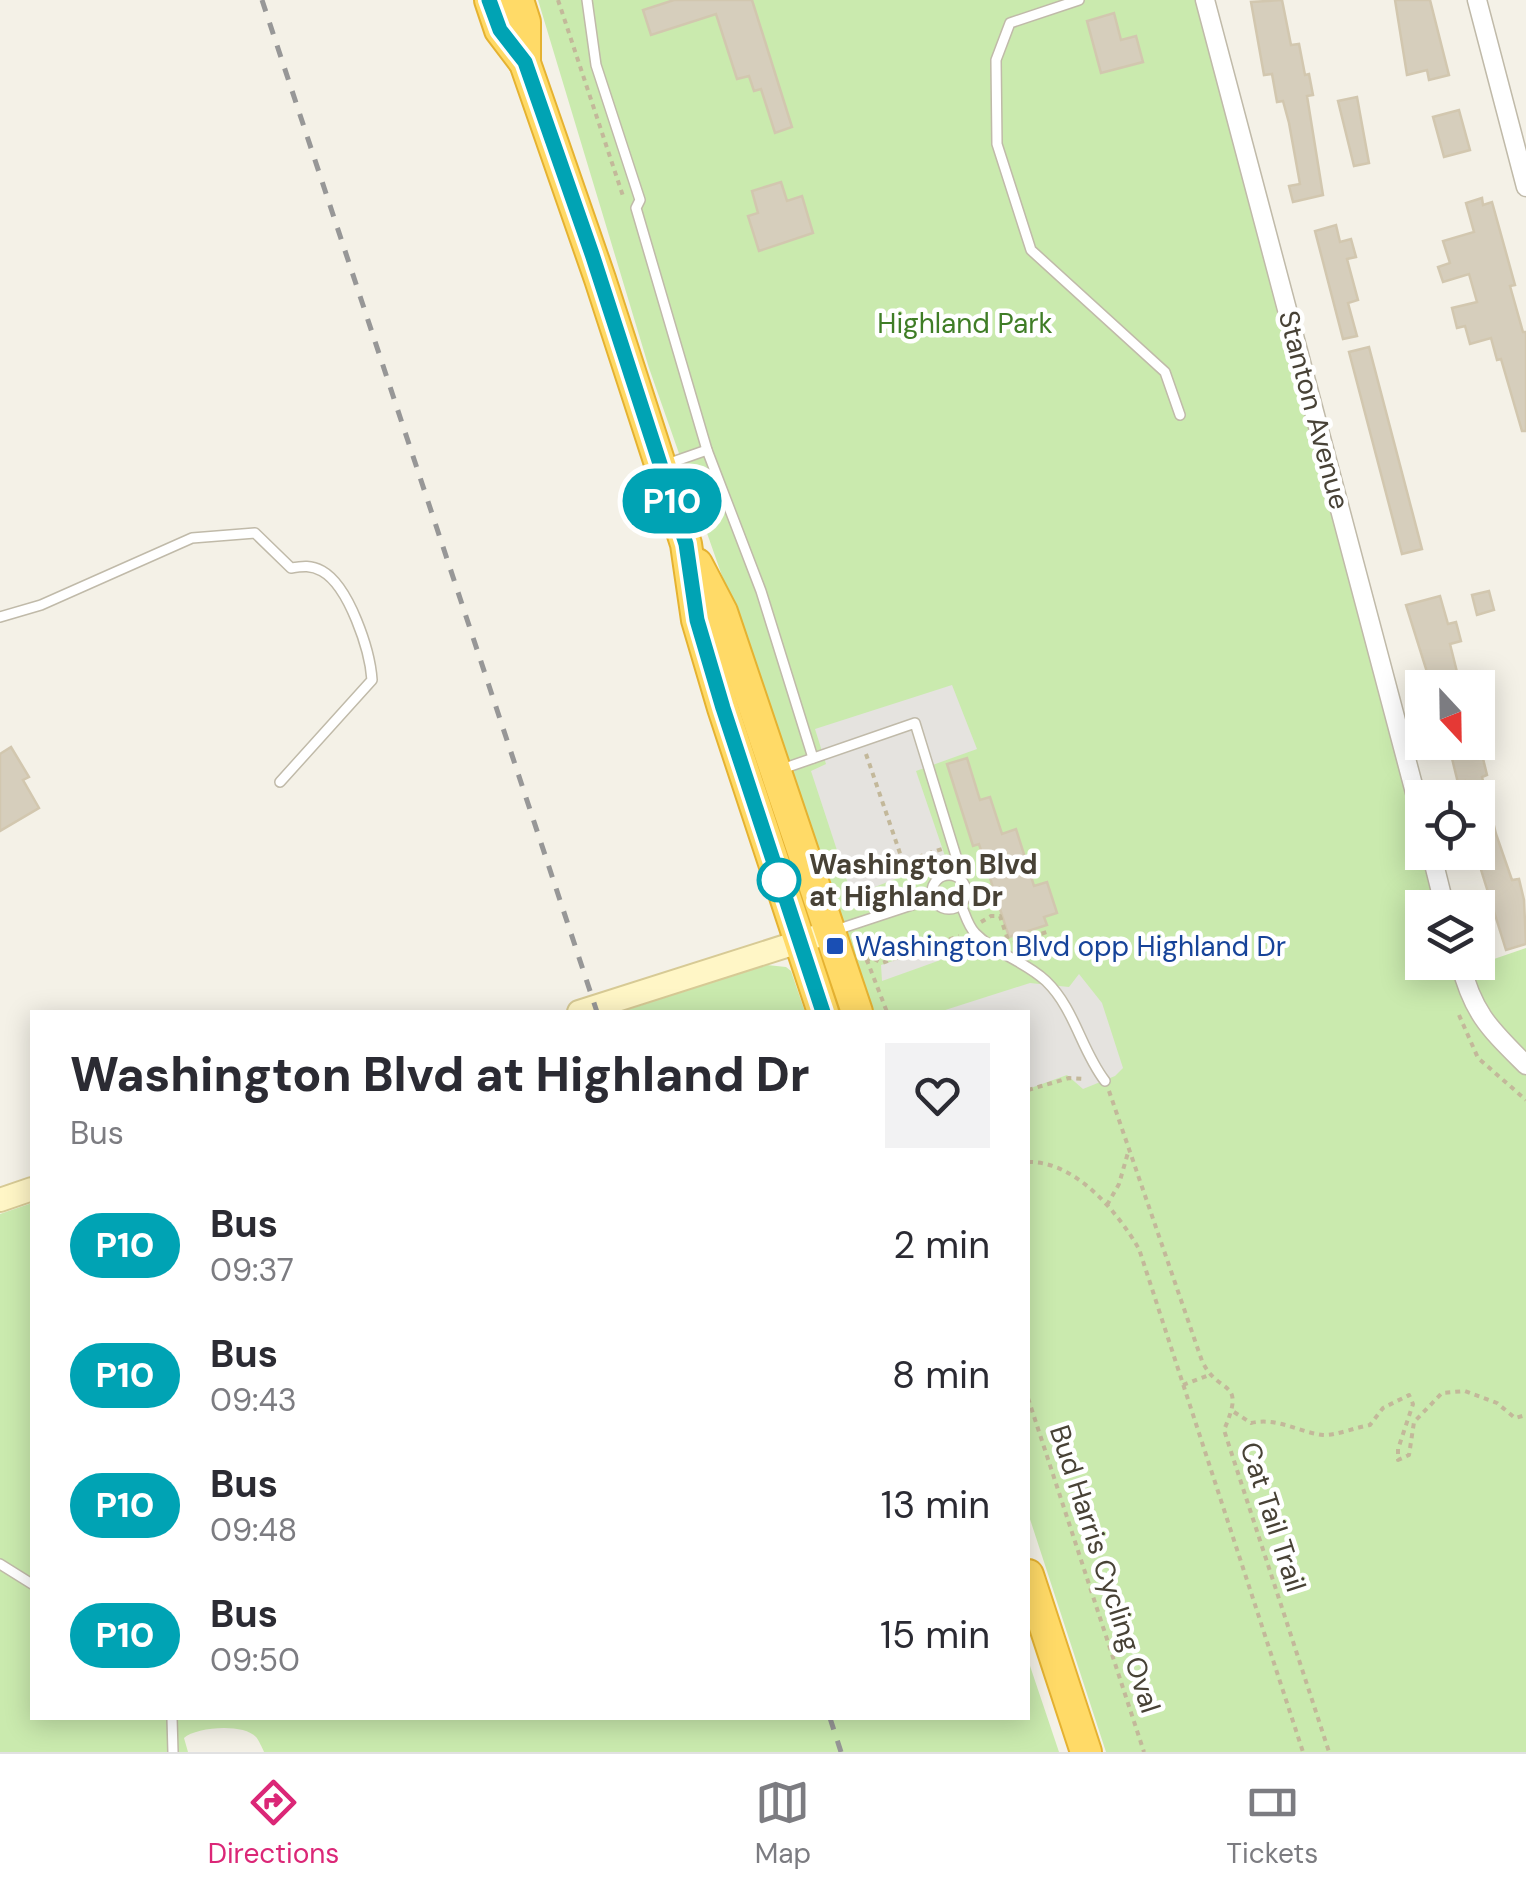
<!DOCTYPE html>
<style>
body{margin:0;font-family:"DM Sans",sans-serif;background:#f2f2f3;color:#2b2b33;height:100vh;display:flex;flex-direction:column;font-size:38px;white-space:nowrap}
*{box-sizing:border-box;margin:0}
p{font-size:32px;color:#7c7c81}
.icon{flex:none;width:55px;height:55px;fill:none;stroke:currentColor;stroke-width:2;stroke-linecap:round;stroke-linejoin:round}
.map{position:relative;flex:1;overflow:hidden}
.side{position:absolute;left:30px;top:1010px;width:1000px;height:710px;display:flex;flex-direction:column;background:#fff;border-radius:0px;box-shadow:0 5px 25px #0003}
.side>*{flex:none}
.badge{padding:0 20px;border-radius:32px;font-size:35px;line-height:65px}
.needle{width:65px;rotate:158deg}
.buttons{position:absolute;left:1405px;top:670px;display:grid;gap:20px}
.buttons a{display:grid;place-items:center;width:90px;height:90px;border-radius:0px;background:#fff;box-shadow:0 5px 25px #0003;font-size:50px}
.map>.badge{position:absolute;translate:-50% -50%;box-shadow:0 0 0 5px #fff}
.round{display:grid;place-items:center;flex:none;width:105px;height:105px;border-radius:0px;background:#f2f2f3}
.overview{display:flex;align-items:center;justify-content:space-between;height:170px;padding:0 40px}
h1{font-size:48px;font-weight:800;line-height:75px}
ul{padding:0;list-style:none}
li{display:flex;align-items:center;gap:30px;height:130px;padding:0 40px}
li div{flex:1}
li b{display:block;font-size:38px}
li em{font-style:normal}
li .badge{min-width:110px;font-weight:700;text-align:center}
.menu{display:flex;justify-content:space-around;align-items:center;height:140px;border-top:2px solid #e1e1e2;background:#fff;font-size:28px;color:#7c7c81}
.menu a{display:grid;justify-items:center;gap:5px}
.menu .active{color:#db2777}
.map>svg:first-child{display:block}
.green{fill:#caeaae}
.parking{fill:#e5e3df}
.building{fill:#d6cebc;stroke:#d2c7af;stroke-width:2.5}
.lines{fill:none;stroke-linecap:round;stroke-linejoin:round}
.lane-casing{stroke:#c0baa9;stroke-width:12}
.street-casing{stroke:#c0baa9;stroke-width:21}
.secondary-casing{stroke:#d7ca95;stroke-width:26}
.highway-casing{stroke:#e5b231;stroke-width:34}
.path{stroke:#c3b89a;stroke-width:4;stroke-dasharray:5 5;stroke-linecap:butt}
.lane{stroke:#fff;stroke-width:9}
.street{stroke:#fff;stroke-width:18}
.secondary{stroke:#fff6c6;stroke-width:22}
.highway{stroke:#ffda67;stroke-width:30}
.rail{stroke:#979797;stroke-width:5;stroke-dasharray:12 12;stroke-linecap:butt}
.line-casing{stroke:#fff;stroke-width:22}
.line{stroke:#00a3b4;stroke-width:15}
.stop-dot{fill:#fff;stroke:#00a3b4;stroke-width:5}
.transit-dot{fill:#1a4fb4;stroke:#fff;stroke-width:4}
.labels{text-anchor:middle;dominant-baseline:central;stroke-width:9;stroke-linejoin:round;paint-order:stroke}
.park-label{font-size:28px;fill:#3f7d26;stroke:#fff}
.street-label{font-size:28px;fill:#484236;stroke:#fff}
.stop-label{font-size:28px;font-weight:bold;fill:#484236;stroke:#fff;text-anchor:start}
.transit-label{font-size:28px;fill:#164399;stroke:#fff;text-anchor:start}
</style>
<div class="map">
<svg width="1526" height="1752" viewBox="0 0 1526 1752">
<rect width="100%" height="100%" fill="#f4f1e7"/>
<g class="green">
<path d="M538,0H1205L1422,819V852L1431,853L1445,907L1422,908V962L1460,963L1462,970L1526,948V1752H1106L1028,1513V1012H866L747,647L649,368Z"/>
<path d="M767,965L786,967L791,971L805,1012H620Z"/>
<path d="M32,1203V1718H1028V1660L1059,1752H264C263,1749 258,1739 256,1737C243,1723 196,1727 184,1738L188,1752H0V1214Z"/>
</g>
<g class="parking">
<path d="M952,685L977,749L916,771L946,859L852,896L811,771L826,764L815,729Z"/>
<path d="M958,939L963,952L882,981L881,965Z"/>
<path d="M1079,974L1102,1003L1123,1068L1115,1076L1083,1089L1067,1075L1028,1089V1012H939L1030,983L1069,987Z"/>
</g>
<g class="building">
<path d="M674,0H752L792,127L775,133L761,89L754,91L749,76L737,79L716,14L651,35L643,10Z"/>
<path d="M1282,0L1291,45L1299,44L1305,75L1309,74L1313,95L1307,96L1323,195L1293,202L1289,186L1300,184L1289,123L1283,101L1277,102L1272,74L1264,75L1251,2Z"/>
<path d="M1395,0H1430L1449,75L1429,80L1427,70L1407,75Z"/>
<path d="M1114,13L1121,40L1136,36L1143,62L1101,73L1087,21Z"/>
<path d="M1357,97L1369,163L1354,166L1338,101Z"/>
<path d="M1459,110L1470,150L1444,157L1433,117Z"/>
<path d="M781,182L787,201L802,196L813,233L759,251L748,216L758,213L752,191Z"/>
<path d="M1482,198L1483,205L1492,202L1515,285L1510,286L1523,332H1526V431H1522L1501,359L1497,360L1491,338L1470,344L1465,326L1457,328L1452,308L1477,302L1469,274L1443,282L1438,267L1450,263L1443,241L1474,232L1466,203Z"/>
<path d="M1336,225L1340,242L1351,239L1356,257L1347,259L1358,300L1348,303L1357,336L1343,339L1315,231Z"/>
<path d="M1369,347L1422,549L1402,554L1349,352Z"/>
<path d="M1489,591L1494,610L1477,615L1472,595Z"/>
<path d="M1440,596L1448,624L1456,622L1461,641L1450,644L1461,688H1432L1406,605Z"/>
<path d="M1448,742H1479L1487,775L1482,777L1496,834L1512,880L1519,879L1524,900L1526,944L1506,950L1478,860V798H1469L1465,781L1458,783Z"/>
<path d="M11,747L29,777L23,780L39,808L0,831V754Z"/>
<path d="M967,758L980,800L990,797L1002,834L1016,829L1034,886L1047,882L1057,913L1044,917L1047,925L1009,937L979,844L973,846L947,764Z"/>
</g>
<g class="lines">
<defs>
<g id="lane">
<path d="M587,0L596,65L640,200L636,208L707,450L761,591L813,758"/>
<path d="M1079,0L1010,23L996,60L997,144L1031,250L1165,372L1180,415"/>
<path d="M667,464L707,450"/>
<path d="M0,617L41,605L192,538L255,533L291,568C303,566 311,565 322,571C349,586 370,650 372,680L280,782"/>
<path d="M779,770L915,723L956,856L954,875"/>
<circle cx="949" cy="892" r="17"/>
<path d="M961,905C965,914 968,926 975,933C994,953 1025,961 1046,981C1075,1009 1081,1050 1105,1081"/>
<path d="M836,930L933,898"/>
<path d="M0,1564L32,1584"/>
<path d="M172,1718L173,1752"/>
</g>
<g id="street">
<path d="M1205,0L1422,819"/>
<path d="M1477,0L1526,187"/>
<path d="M1431,852L1445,908"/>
<path d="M1460,962C1473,1014 1490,1029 1526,1065"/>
</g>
<g id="secondary">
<path d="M579,1012L830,932"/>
<path d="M0,1200L32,1189"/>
</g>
<g id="highway">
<path d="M490,0L500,30L525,63L600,279L686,544L697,620L723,708L823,1012"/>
<path d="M518,0L525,22V63"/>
<path d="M697,564L722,612L857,1012"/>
<path d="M1028,1575L1086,1752"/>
</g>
</defs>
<use href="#lane" class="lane-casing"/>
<use href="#street" class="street-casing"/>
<use href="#secondary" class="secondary-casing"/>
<use href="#highway" class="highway-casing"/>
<g class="path">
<path d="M558,0L624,199"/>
<path d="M866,754L903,862L942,849"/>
<path d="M981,922L991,916H1000L1008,940"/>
<path d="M1013,943L1050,931"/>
<path d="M863,950L887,1012"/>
<path d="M865,961L872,958L882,963L959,936"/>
<path d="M1459,1015L1478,1058L1526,1100"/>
<path d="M1028,1090L1069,1078L1086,1079"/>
<path d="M1109,1091L1202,1361C1219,1397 1247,1377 1224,1430L1329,1752"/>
<path d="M1028,1162C1075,1161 1117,1211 1139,1249L1303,1752"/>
<path d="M1107,1205L1119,1184L1129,1149"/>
<path d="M1183,1385L1209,1375"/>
<path d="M1028,1398L1144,1752"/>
<path d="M1234,1412L1251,1423C1277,1417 1298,1432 1323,1435C1334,1436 1357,1427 1370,1425L1383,1408L1409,1395L1413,1404L1398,1449V1460L1409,1455L1414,1422L1442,1393L1465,1391L1497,1403L1515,1418L1526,1415"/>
</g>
<use href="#lane" class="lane"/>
<use href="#street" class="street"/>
<use href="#secondary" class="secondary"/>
<use href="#highway" class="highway"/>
<g class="rail">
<path d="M262,0L597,1012"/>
<path d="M830,1718L841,1752"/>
</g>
</g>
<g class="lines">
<defs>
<path id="line" d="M489,0L500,30L525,62L592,254L686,544L697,620L723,708L823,1012"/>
</defs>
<use href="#line" class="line-casing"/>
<use href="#line" class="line"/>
</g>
<circle class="stop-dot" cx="779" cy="880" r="20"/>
<rect class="transit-dot" x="825" y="936" width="20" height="20" rx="5"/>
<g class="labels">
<g class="park-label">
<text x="965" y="323">Highland Park</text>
</g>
<g class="street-label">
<text transform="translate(1314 410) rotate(75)">Stanton Avenue</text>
<text transform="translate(1273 1517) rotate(72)">Cat Tail Trail</text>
<text transform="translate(1105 1569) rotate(72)">Bud Harris Cycling Oval</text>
</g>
<g class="stop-label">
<text x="809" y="864">Washington Blvd<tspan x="809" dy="32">at Highland Dr</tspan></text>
</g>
<g class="transit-label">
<text x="855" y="946">Washington Blvd opp Highland Dr</text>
</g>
</g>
</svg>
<div class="buttons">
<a><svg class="needle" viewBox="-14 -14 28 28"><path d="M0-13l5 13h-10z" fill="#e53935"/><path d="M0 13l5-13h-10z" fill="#7c7c81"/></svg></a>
<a><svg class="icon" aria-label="locate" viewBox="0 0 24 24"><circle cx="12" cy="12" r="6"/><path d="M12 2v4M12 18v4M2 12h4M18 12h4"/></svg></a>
<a><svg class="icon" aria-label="layers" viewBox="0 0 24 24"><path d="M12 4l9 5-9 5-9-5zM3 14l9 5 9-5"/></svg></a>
</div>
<b class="badge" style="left:672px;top:501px;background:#00a3b4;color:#fff">P10</b>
<section class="side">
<div class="overview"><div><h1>Washington Blvd at Highland Dr</h1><p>Bus</p></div><a class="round"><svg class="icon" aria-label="heart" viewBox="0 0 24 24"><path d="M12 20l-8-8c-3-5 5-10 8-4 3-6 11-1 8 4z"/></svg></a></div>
<ul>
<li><span class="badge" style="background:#00a3b4;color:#fff">P10</span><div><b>Bus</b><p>09:37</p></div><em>2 min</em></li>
<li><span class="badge" style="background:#00a3b4;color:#fff">P10</span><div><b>Bus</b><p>09:43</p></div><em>8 min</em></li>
<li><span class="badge" style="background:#00a3b4;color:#fff">P10</span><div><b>Bus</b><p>09:48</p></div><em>13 min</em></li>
<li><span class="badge" style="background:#00a3b4;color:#fff">P10</span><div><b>Bus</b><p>09:50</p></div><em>15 min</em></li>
</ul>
</section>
</div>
<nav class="menu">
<a class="active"><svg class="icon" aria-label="directions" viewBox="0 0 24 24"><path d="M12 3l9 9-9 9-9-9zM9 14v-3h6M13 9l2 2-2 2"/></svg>Directions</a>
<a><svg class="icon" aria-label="map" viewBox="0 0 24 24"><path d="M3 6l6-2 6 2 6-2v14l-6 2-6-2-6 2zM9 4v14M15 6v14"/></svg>Map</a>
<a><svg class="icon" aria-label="tickets" viewBox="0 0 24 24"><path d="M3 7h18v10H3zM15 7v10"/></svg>Tickets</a>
</nav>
